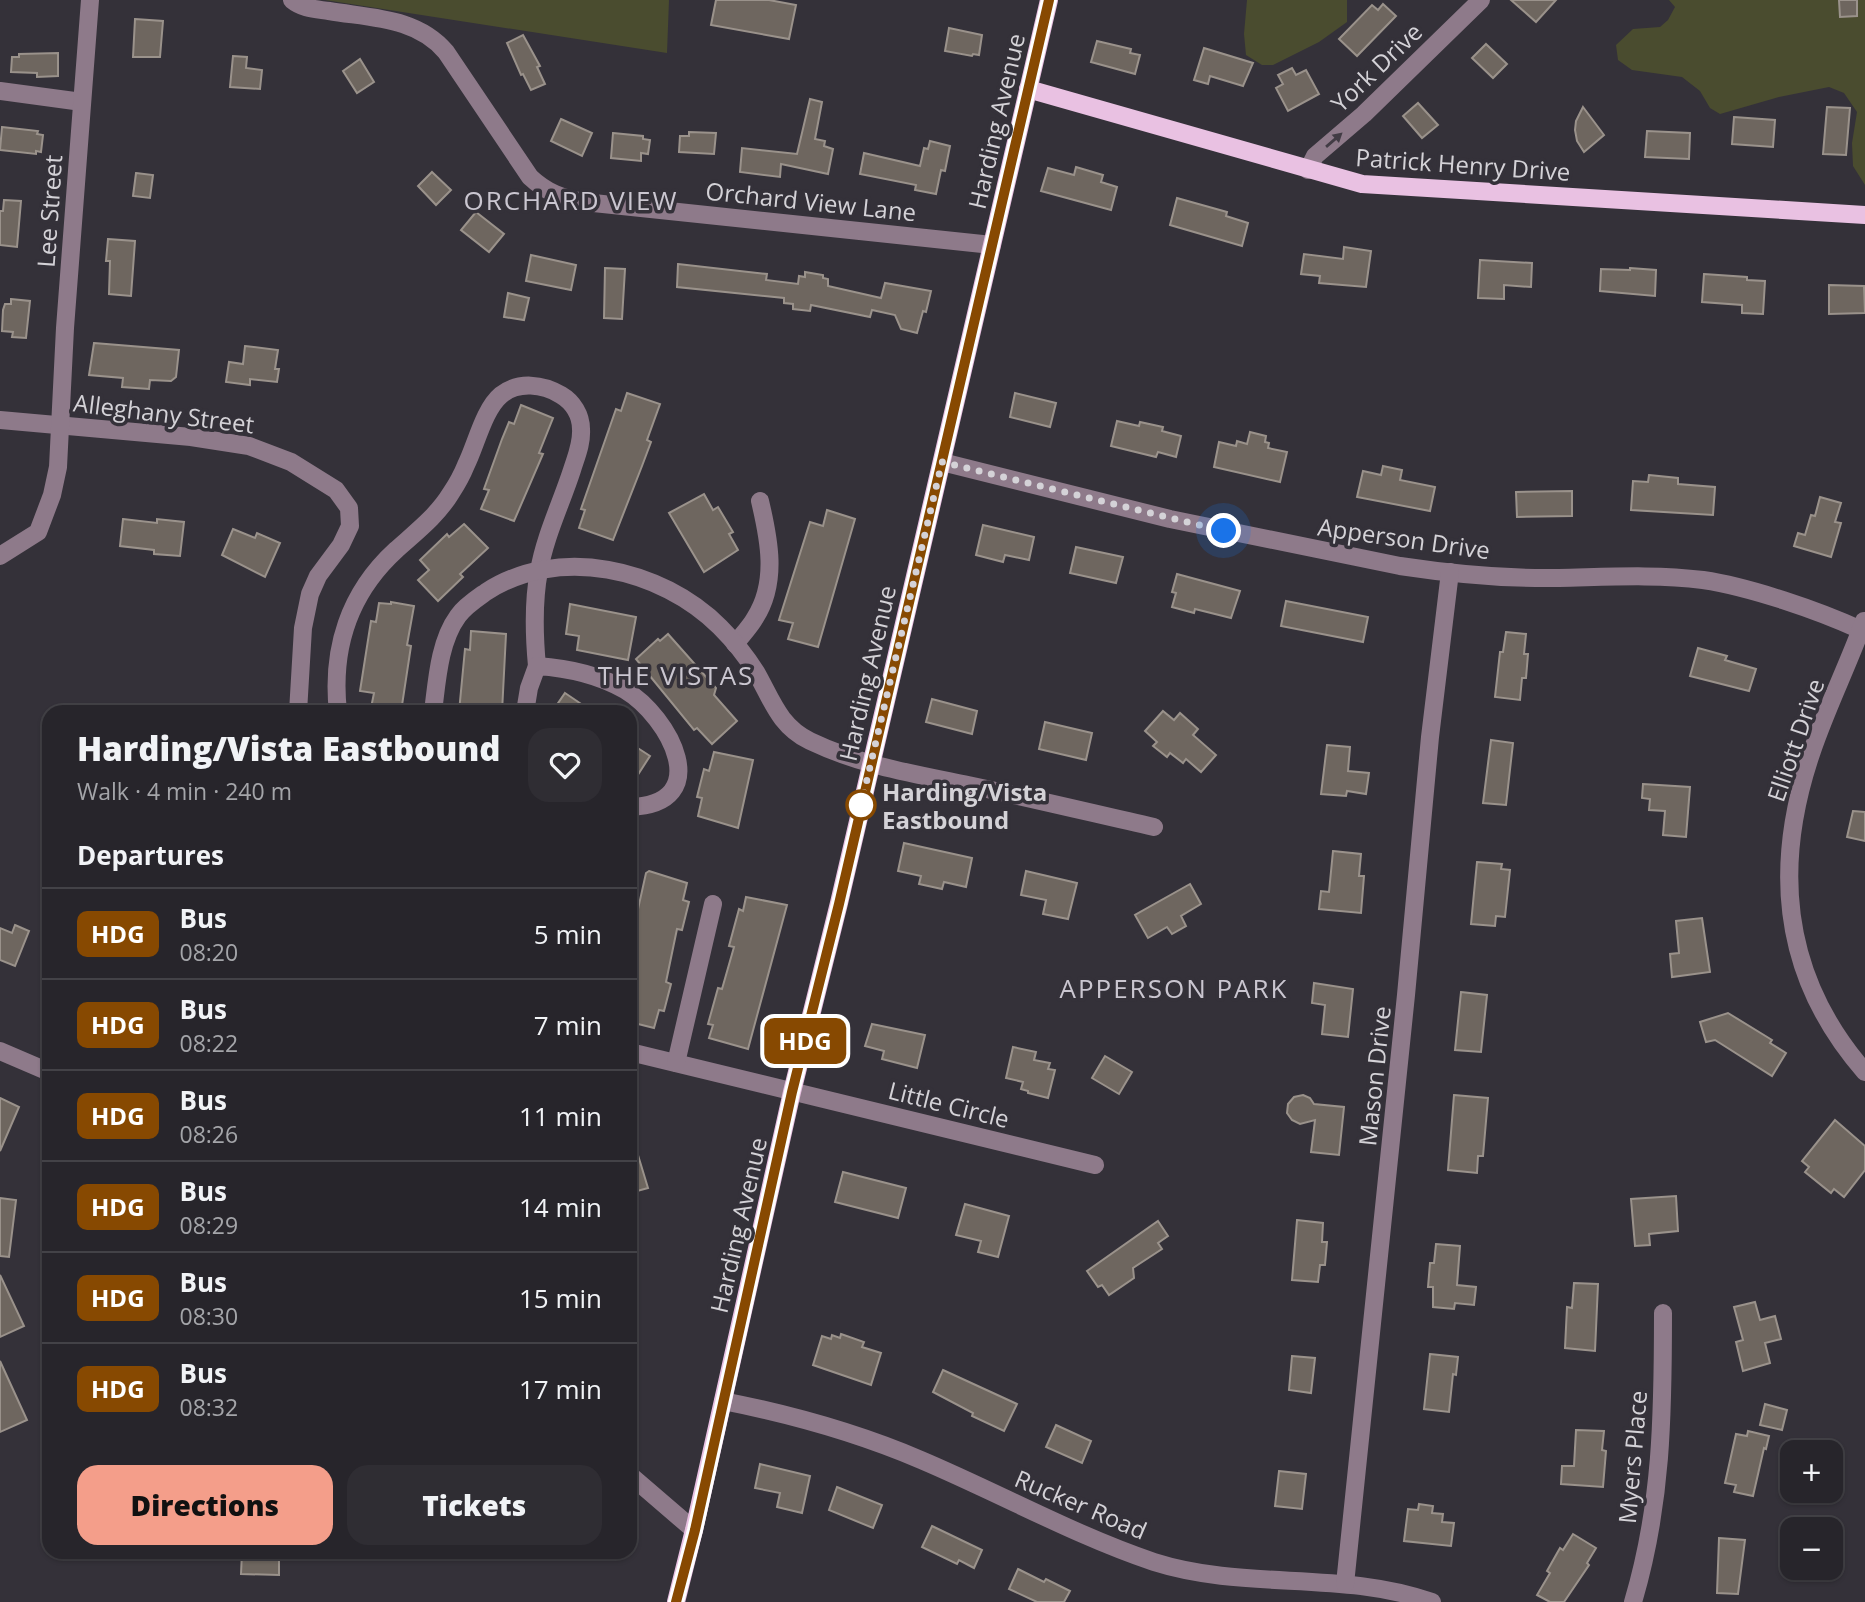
<!DOCTYPE html>
<meta charset="utf-8">
<style>
body{margin:0;font-family:"Open Sans",sans-serif;background:#2f2d33;color:#f1f3f6;height:100vh;display:flex;flex-direction:column;font-size:26px;white-space:nowrap}
*{box-sizing:border-box;margin:0}
p{font-size:23px;color:#a4a5a9}
.icon{flex:none;width:38px;height:38px;fill:none;stroke:currentColor;stroke-width:2;stroke-linecap:round;stroke-linejoin:round}
.map{position:relative;flex:1;overflow:hidden}
.sheet{position:absolute;left:42px;top:705px;width:595px;height:854px;display:flex;flex-direction:column;background:#27252b;border-radius:21px;box-shadow:0 2px 5px #0004,0 0 0 2px #434247}
.sheet>*{flex:none}
.badge{padding:0 14px;border-radius:10px;font-size:24px;line-height:46px}
.fabs{position:absolute;left:1780px;top:1440px;display:grid;gap:14px}
.fabs a{display:grid;place-items:center;width:63px;height:63px;border-radius:14px;background:#27252b;box-shadow:0 2px 5px #0004,0 0 0 2px #434247;font-size:35px}
.you{position:absolute;width:35px;height:35px;margin:-18px;border:5px solid #fff;border-radius:50%;background:#1a73e8;box-shadow:0 0 0 10px #1a73e833}
.map>.badge{position:absolute;translate:-50% -50%;box-shadow:0 0 0 4px #fff}
h2{padding:0 35px;font-size:26px;line-height:63px}
.round{display:grid;place-items:center;flex:none;width:74px;height:74px;border-radius:21px;background:#2f2d33}
.overview{display:flex;align-items:center;justify-content:space-between;height:119px;padding:0 35px}
h1{font-size:33px;font-weight:800;line-height:52px}
.primary-button{display:flex;gap:14px;margin-top:auto;padding:14px 35px}
.primary-button a{flex:1;height:80px;border-radius:21px;background:#f49e8a;color:#111;font-size:28px;font-weight:800;line-height:80px;text-align:center}
.primary-button a+a{background:#2f2d33;color:#f1f3f6}
ul{padding:0;list-style:none}
li{display:flex;align-items:center;gap:21px;height:91px;padding:0 35px;border-top:2px solid #434247}
li div{flex:1}
li b{display:block;font-size:26px}
li em{font-style:normal}
li .badge{min-width:77px;font-weight:700;text-align:center}
.map>svg:first-child{display:block}
.green{fill:#4a4c2f}
.building{fill:#6e665f;stroke:#9a928b;stroke-width:2}
.lines{fill:none;stroke-linecap:round;stroke-linejoin:round}
.minor{stroke:#8e7a8a;stroke-width:18}
.major{stroke:#e9c1e2;stroke-width:18}
.oneway{fill:#423c45}
.line-casing{stroke:#fff;stroke-width:16}
.line{stroke:#874901;stroke-width:10}
.walk{stroke:#d4d2d7;stroke-width:7;stroke-dasharray:0 12.6}
.stop-dot{fill:#fff;stroke:#874901;stroke-width:3.5}
.labels{text-anchor:middle;dominant-baseline:central;stroke-width:7;stroke-linejoin:round;paint-order:stroke}
.street-label{font-size:24px;fill:#d4d2d7;stroke:#343139}
.stop-label{font-size:24px;font-weight:bold;fill:#d4d2d7;stroke:#343139;text-anchor:start}
.neighbourhood-label{font-size:26px;letter-spacing:2px;fill:#cac6d0;stroke:#343139}
</style>
<div class="map">
<svg width="1865" height="1602" viewBox="0 0 1865 1602">
<rect width="100%" height="100%" fill="#343139"/>
<g class="green">
<path d="M325,0H669L667,53Z"/>
<path d="M1247,0H1347V22L1319,42L1273,65H1262L1246,55L1244,34Z"/>
<path d="M1669,0H1865V185L1853,166L1852,143L1857,112L1844,93L1829,87L1779,97L1720,114L1710,108L1700,91L1682,77L1632,70L1618,60L1616,45L1633,29L1660,27L1668,20L1675,7Z"/>
</g>
<g class="building">
<path d="M716,0H769L796,5L789,39L711,25Z"/>
<path d="M1511,0H1556L1536,22Z"/>
<path d="M1839,0H1857V16L1840,17Z"/>
<path d="M1383,4L1396,16L1357,56L1339,39L1372,5L1378,10Z"/>
<path d="M135,19L163,21L160,57H133Z"/>
<path d="M949,28L982,35L979,55L973,54L972,56L945,51Z"/>
<path d="M523,35L540,66L537,67L545,84L531,90L523,74L521,75L507,43Z"/>
<path d="M1097,41L1131,49L1130,53L1140,55L1135,74L1091,62Z"/>
<path d="M1486,44L1507,64L1493,78L1472,58Z"/>
<path d="M1204,48L1253,63L1243,86L1210,76L1208,84L1194,80Z"/>
<path d="M58,53V76L37,77V73L11,72L12,57H19V54Z"/>
<path d="M233,56L247,57L246,68L262,70L260,89L230,87Z"/>
<path d="M360,59L374,82L357,93L343,71Z"/>
<path d="M1292,68L1296,75L1306,70L1319,94L1288,111L1276,88L1283,84L1278,75Z"/>
<path d="M810,99L822,102L815,139L825,141L824,146L833,149L828,174L781,164L780,177L740,172L742,148L797,154Z"/>
<path d="M1418,103L1438,125L1422,138L1403,116Z"/>
<path d="M1583,107L1604,135L1584,152L1577,141L1575,130L1576,121Z"/>
<path d="M1827,107L1850,108L1846,155L1823,154Z"/>
<path d="M1734,117L1775,120L1773,147L1732,144Z"/>
<path d="M561,119L592,133L582,156L551,141Z"/>
<path d="M2,127L38,131L37,134L43,135L41,152L36,151V154L0,150Z"/>
<path d="M1647,131L1690,133L1689,159L1645,157Z"/>
<path d="M689,132L716,133L714,154L679,152L680,136H689Z"/>
<path d="M613,133L643,136V139L650,140L648,154L641,153V161L611,158Z"/>
<path d="M930,141L950,146L945,171L941,170L936,194L915,190L916,185L860,174L864,153L920,166L924,148L928,149Z"/>
<path d="M1076,167L1103,175L1101,182L1117,187L1111,210L1041,191L1048,168L1074,175Z"/>
<path d="M432,172L451,190L436,205L418,186Z"/>
<path d="M136,173L153,175L150,198L133,196Z"/>
<path d="M1177,198L1227,212L1226,216L1248,223L1242,246L1170,225Z"/>
<path d="M4,200L21,201L17,247L0,245V211H3Z"/>
<path d="M476,212L504,234L489,252L461,230Z"/>
<path d="M108,239L135,241L131,296L109,294L110,261H106Z"/>
<path d="M1344,247L1371,251L1366,287L1319,283L1320,276L1301,274L1304,254L1343,259Z"/>
<path d="M531,255L576,265L571,290L526,281Z"/>
<path d="M1480,260L1532,263L1531,287L1504,285V299L1478,298Z"/>
<path d="M678,264L767,274L766,280L798,284L799,276L805,277V272L823,275V278L828,279V286L881,298L885,283L931,291L926,312L923,311L917,333L901,329L895,315L872,310L870,317L811,305L810,311L793,309V304L784,303V298L677,287Z"/>
<path d="M605,268L625,269L622,319L604,318Z"/>
<path d="M1630,268L1656,270L1655,296L1600,291L1601,269L1630,270Z"/>
<path d="M1704,274L1747,277V280L1765,281L1763,314L1742,313V305L1702,302Z"/>
<path d="M1829,285L1864,286L1865,313L1829,314Z"/>
<path d="M508,293L529,298L524,320L504,317Z"/>
<path d="M11,299L30,301L26,338L12,337L13,332L2,331L3,310L5,304H11Z"/>
<path d="M94,343L179,350L176,377L171,381L150,380L149,389L122,387L123,378L89,375Z"/>
<path d="M245,346L278,350L275,369H279L277,382L250,379V385L226,382L229,362L243,364Z"/>
<path d="M627,393L660,404L647,440L651,442L642,466L613,540L579,528L585,510L581,509L616,409L621,411Z"/>
<path d="M1015,393L1056,403L1050,427L1010,417Z"/>
<path d="M521,405L553,418L539,453L543,454L514,521L481,509L489,490L484,489L502,439L509,422L514,424Z"/>
<path d="M1117,421L1139,426L1140,422L1163,427L1162,431L1181,436L1176,457L1158,452L1156,457L1111,446Z"/>
<path d="M1250,432L1266,436L1265,442L1269,443L1268,448L1287,452L1280,482L1214,467L1219,442L1236,446L1237,441L1247,444Z"/>
<path d="M1383,466L1402,470L1400,480L1435,487L1430,511L1357,497L1363,471L1381,475Z"/>
<path d="M1649,475L1678,478V484L1715,487L1713,515L1631,510L1633,481L1648,482Z"/>
<path d="M1572,491V516L1517,517L1516,492Z"/>
<path d="M704,494L713,510L718,507L733,532L729,534L738,550L704,572L669,513Z"/>
<path d="M1820,497L1841,503L1835,522L1841,523L1831,557L1794,546L1798,533L1805,535L1811,515L1815,516Z"/>
<path d="M827,510L855,519L818,647L788,639L793,623L779,620L810,522L823,526Z"/>
<path d="M123,519L157,523V519L184,522L180,556L154,554V550L120,546Z"/>
<path d="M464,524L488,548L460,574L463,577L438,601L418,580L429,570L420,560L447,534L449,537Z"/>
<path d="M983,525L1034,537L1029,560L1005,555L1003,562L976,555Z"/>
<path d="M233,529L255,538L257,533L280,543L265,577L222,555Z"/>
<path d="M1076,547L1123,557L1116,583L1070,573Z"/>
<path d="M1177,574L1240,591L1231,618L1195,609L1194,613L1172,607L1176,593L1172,592Z"/>
<path d="M1286,601L1368,617L1363,642L1281,626Z"/>
<path d="M391,602L414,606L407,645L411,646L401,712L371,708L374,693L360,691L371,621L376,622L379,603L391,604Z"/>
<path d="M570,604L636,617L628,660L577,650L579,636L566,634Z"/>
<path d="M471,631L506,634L502,712H459L465,649L470,650Z"/>
<path d="M1506,632L1526,634L1524,654H1528L1526,678H1522L1520,700L1495,697L1500,652H1503Z"/>
<path d="M668,634L716,688L714,695L737,721L712,744L697,728L694,730L636,659L658,639L660,641Z"/>
<path d="M1698,648L1727,656L1725,660L1756,669L1749,691L1690,676Z"/>
<path d="M565,693L593,712H552Z"/>
<path d="M932,699L977,711L972,734L926,722Z"/>
<path d="M1163,711L1174,720L1180,713L1198,729L1193,735L1216,755L1201,772L1186,759L1183,763L1170,753L1167,757L1153,746L1157,742L1145,731Z"/>
<path d="M1045,722L1092,733L1086,760L1039,749Z"/>
<path d="M1491,740L1513,743L1506,805L1483,803Z"/>
<path d="M630,743L650,756L630,787Z"/>
<path d="M1327,745L1350,747L1348,771L1369,773L1366,794L1347,791L1346,796L1321,794Z"/>
<path d="M714,752L753,760L738,828L698,816L702,798L697,797L704,769L709,771Z"/>
<path d="M1643,784L1690,787L1686,837L1663,835L1665,811L1649,810L1650,799L1642,798Z"/>
<path d="M1853,811L1865,812V841L1847,837Z"/>
<path d="M904,843L972,858L966,887L944,882L942,889L919,884L921,876L898,871Z"/>
<path d="M1333,851L1361,854L1359,876H1364L1361,913L1319,909L1321,891L1329,892Z"/>
<path d="M1477,862L1502,864L1501,869L1510,870L1505,917L1496,916L1495,926L1471,924Z"/>
<path d="M649,871L687,883L683,900L689,902L682,930L677,929L666,982L671,984L664,1011L659,1010L654,1028L630,1022V945L646,873Z"/>
<path d="M1026,871L1077,883L1068,919L1043,914L1046,900L1021,895Z"/>
<path d="M1190,884L1201,904L1181,916L1186,926L1172,934L1167,927L1148,938L1135,915Z"/>
<path d="M746,897L787,905L748,1049L709,1038L713,1025L708,1024L718,988L722,989L734,947L729,946L739,909L743,911Z"/>
<path d="M1702,918L1710,972L1672,977L1670,954L1679,953L1676,921Z"/>
<path d="M15,925L29,931L15,966L0,960V928L12,933Z"/>
<path d="M1314,983L1353,989L1348,1037L1322,1034L1325,1005L1312,1003Z"/>
<path d="M1461,992L1487,995L1481,1052L1455,1050Z"/>
<path d="M1728,1013L1772,1040L1770,1043L1786,1053L1772,1076L1715,1040L1706,1042L1700,1022Z"/>
<path d="M872,1024L925,1035L917,1068L882,1059L884,1051L865,1046Z"/>
<path d="M1013,1047L1036,1052L1034,1060L1050,1063L1048,1069L1055,1070L1048,1098L1028,1093V1091L1021,1089L1023,1082L1006,1078Z"/>
<path d="M1105,1056L1132,1072L1119,1094L1092,1078Z"/>
<path d="M1303,1095L1310,1098L1314,1104L1344,1107L1339,1155L1311,1152L1315,1120L1300,1124L1292,1120L1287,1113L1288,1104L1294,1097Z"/>
<path d="M1454,1095L1488,1098L1483,1156H1478L1477,1173L1448,1170Z"/>
<path d="M0,1098L19,1107L0,1151Z"/>
<path d="M1835,1120L1865,1146V1170L1844,1197L1834,1189L1831,1193L1805,1172L1809,1167L1802,1161Z"/>
<path d="M630,1142H634L648,1188L630,1193Z"/>
<path d="M843,1172L906,1188L898,1218L835,1202Z"/>
<path d="M1676,1196L1678,1231L1649,1234L1650,1245L1635,1246L1631,1199Z"/>
<path d="M0,1198L16,1200L9,1257L0,1256Z"/>
<path d="M965,1204L1009,1216L998,1257L978,1252L981,1241L956,1235Z"/>
<path d="M1297,1220L1323,1223L1322,1242H1327L1325,1265H1320L1318,1282L1292,1280Z"/>
<path d="M1158,1221L1168,1236L1158,1243L1162,1249L1133,1268L1134,1278L1109,1295L1102,1285L1098,1287L1087,1271Z"/>
<path d="M1436,1244L1460,1246L1457,1285L1476,1287L1474,1305L1455,1303L1454,1309L1433,1307V1287H1428L1430,1263H1434Z"/>
<path d="M0,1275L24,1326L0,1337Z"/>
<path d="M1574,1283L1598,1284L1595,1351L1565,1348L1567,1307L1572,1308Z"/>
<path d="M1755,1302L1760,1320L1775,1316L1781,1339L1765,1343L1770,1363L1743,1371L1736,1342L1743,1340L1734,1307Z"/>
<path d="M841,1334L864,1342L862,1347L881,1353L871,1385L813,1365L822,1336L831,1339L832,1335L840,1338Z"/>
<path d="M1430,1354L1458,1357L1456,1375L1453,1374L1449,1412L1424,1409Z"/>
<path d="M1292,1356L1315,1358L1311,1393L1289,1390Z"/>
<path d="M0,1361L27,1420L0,1432Z"/>
<path d="M943,1370L1017,1404L1004,1431L972,1416L973,1413L933,1392Z"/>
<path d="M1765,1404L1787,1410L1782,1430L1760,1425Z"/>
<path d="M1056,1425L1091,1441L1082,1463L1046,1447Z"/>
<path d="M1576,1430L1604,1431L1602,1450L1606,1451L1603,1487L1561,1484L1562,1466H1574Z"/>
<path d="M1748,1431L1769,1436L1766,1449L1764,1448L1753,1496L1734,1492L1736,1485L1725,1483L1736,1434L1747,1436Z"/>
<path d="M760,1464L810,1476L802,1513L777,1507L780,1493L755,1488Z"/>
<path d="M1279,1471L1306,1474L1302,1509L1275,1506Z"/>
<path d="M837,1487L882,1505L873,1528L829,1510Z"/>
<path d="M1419,1504L1433,1506L1432,1513L1443,1514L1442,1522L1454,1523L1451,1546L1404,1541L1408,1509L1418,1510Z"/>
<path d="M932,1526L982,1550L974,1568L959,1560L957,1564L922,1547Z"/>
<path d="M1573,1534L1596,1548L1587,1563L1589,1565L1564,1602H1550L1537,1595L1550,1573L1547,1571L1560,1548L1563,1550Z"/>
<path d="M1719,1538L1745,1540L1738,1594L1717,1593Z"/>
<path d="M242,1552H279V1575L241,1574Z"/>
<path d="M1018,1569L1044,1582L1046,1579L1070,1591L1064,1602H1037L1009,1589Z"/>
</g>
<g class="lines">
<g class="minor">
<path d="M292,0C303,9 316,9 329,11C370,18 417,17 446,52L530,177C547,193 562,198 584,202L992,245"/>
<path d="M0,91L82,102"/>
<path d="M1308,170L1315,156L1364,114L1481,0"/>
<path d="M0,420L191,437L249,446L291,462L336,490L349,508L350,526L341,545L318,576L310,594L303,628L298,712"/>
<path d="M942,462L1170,519L1400,566C1453,574 1506,579 1559,578C1608,577 1655,574 1703,580C1750,587 1817,610 1861,630"/>
<path d="M0,556L38,532L52,495L58,467L65,328L90,0"/>
<path d="M1864,621C1848,665 1827,707 1812,751C1772,867 1782,977 1865,1072"/>
<path d="M735,644C742,635 750,627 755,618C778,582 769,539 760,501"/>
<path d="M338,712C331,649 349,593 396,550C416,532 437,516 451,493C457,484 462,475 466,465C476,445 484,409 501,395C518,381 543,384 561,395C573,402 581,415 581,429C582,444 576,457 572,470C561,504 545,536 539,571C533,602 534,634 537,666"/>
<path d="M433,712C437,681 439,642 458,616C465,606 476,599 486,592C558,545 661,568 720,627C733,640 746,656 756,672C772,700 779,726 810,741C860,765 914,774 968,785C1030,798 1092,813 1154,827"/>
<path d="M525,712L529,688L537,666C567,668 599,675 625,690C670,717 716,804 630,807"/>
<path d="M0,1051L49,1072"/>
<path d="M630,1052L1095,1165"/>
<path d="M676,1063L713,904"/>
<path d="M723,1401C789,1414 858,1433 921,1460C999,1493 1074,1535 1154,1562C1245,1591 1342,1570 1432,1602"/>
<path d="M630,1475L694,1530"/>
<path d="M1345,1584L1406,995L1430,737L1450,572"/>
<path d="M1633,1602C1662,1505 1663,1414 1663,1313"/>
</g>
<g class="major">
<path d="M1028,89L1362,184L1865,215"/>
<path d="M676,1602L694,1530L792,1092L839,903L1049,0"/>
</g>
</g>
<defs><path id="oneway-solid" d="M-6-.8H1V-3.2L6.5 0L1 3.2V.8H-6Z" transform="scale(1.75)"/></defs>
<use class="oneway" href="#oneway-solid" transform="translate(1334 140) rotate(-41)"/>
<g class="lines">
<defs>
<path id="line" d="M676,1602L695,1530L792,1092L839,904L1049,0"/>
</defs>
<use href="#line" class="line-casing"/>
<use href="#line" class="line"/>
<path class="walk" d="M861,805L942,462L1224,531"/>
</g>
<circle class="stop-dot" cx="861" cy="805" r="14"/>
<g class="labels">
<g class="street-label">
<text transform="translate(1376 67) rotate(-44)">York Drive</text>
<text transform="translate(996 121) rotate(-77)">Harding Avenue</text>
<text transform="translate(1463 164) rotate(4)">Patrick Henry Drive</text>
<text transform="translate(811 201) rotate(6)">Orchard View Lane</text>
<text transform="translate(49 211) rotate(-86)">Lee Street</text>
<text transform="translate(164 413) rotate(7)">Alleghany Street</text>
<text transform="translate(1404 538) rotate(8)">Apperson Drive</text>
<text transform="translate(867 673) rotate(-77)">Harding Avenue</text>
<text transform="translate(1795 740) rotate(-71)">Elliott Drive</text>
<text transform="translate(1374 1076) rotate(-84)">Mason Drive</text>
<text transform="translate(949 1104) rotate(14)">Little Circle</text>
<text transform="translate(738 1225) rotate(-77)">Harding Avenue</text>
<text transform="translate(1632 1457) rotate(-85)">Myers Place</text>
<text transform="translate(1081 1504) rotate(23)">Rucker Road</text>
</g>
<g class="stop-label">
<text x="882" y="791">Harding/Vista<tspan x="882" dy="28">Eastbound</tspan></text>
</g>
<g class="neighbourhood-label">
<text x="571" y="200">ORCHARD VIEW</text>
<text x="676" y="675">THE VISTAS</text>
<text x="1174" y="988">APPERSON PARK</text>
</g>
</g>
</svg>
<div class="fabs">
<a>+</a>
<a>−</a>
</div>
<div class="you" style="left:1224px;top:531px"></div>
<b class="badge" style="left:805px;top:1041px;background:#874901;color:#fff">HDG</b>
<section class="sheet">
<div class="overview"><div><h1>Harding/Vista Eastbound</h1><p>Walk · 4 min · 240 m</p></div><a class="round"><svg class="icon" aria-label="heart" viewBox="0 0 24 24"><path d="M12 20l-8-8c-3-5 5-10 8-4 3-6 11-1 8 4z"/></svg></a></div>
<h2>Departures</h2>
<ul>
<li><span class="badge" style="background:#874901;color:#fff">HDG</span><div><b>Bus</b><p>08:20</p></div><em>5 min</em></li>
<li><span class="badge" style="background:#874901;color:#fff">HDG</span><div><b>Bus</b><p>08:22</p></div><em>7 min</em></li>
<li><span class="badge" style="background:#874901;color:#fff">HDG</span><div><b>Bus</b><p>08:26</p></div><em>11 min</em></li>
<li><span class="badge" style="background:#874901;color:#fff">HDG</span><div><b>Bus</b><p>08:29</p></div><em>14 min</em></li>
<li><span class="badge" style="background:#874901;color:#fff">HDG</span><div><b>Bus</b><p>08:30</p></div><em>15 min</em></li>
<li><span class="badge" style="background:#874901;color:#fff">HDG</span><div><b>Bus</b><p>08:32</p></div><em>17 min</em></li>
</ul>
<div class="primary-button"><a>Directions</a><a>Tickets</a></div>
</section>
</div>
